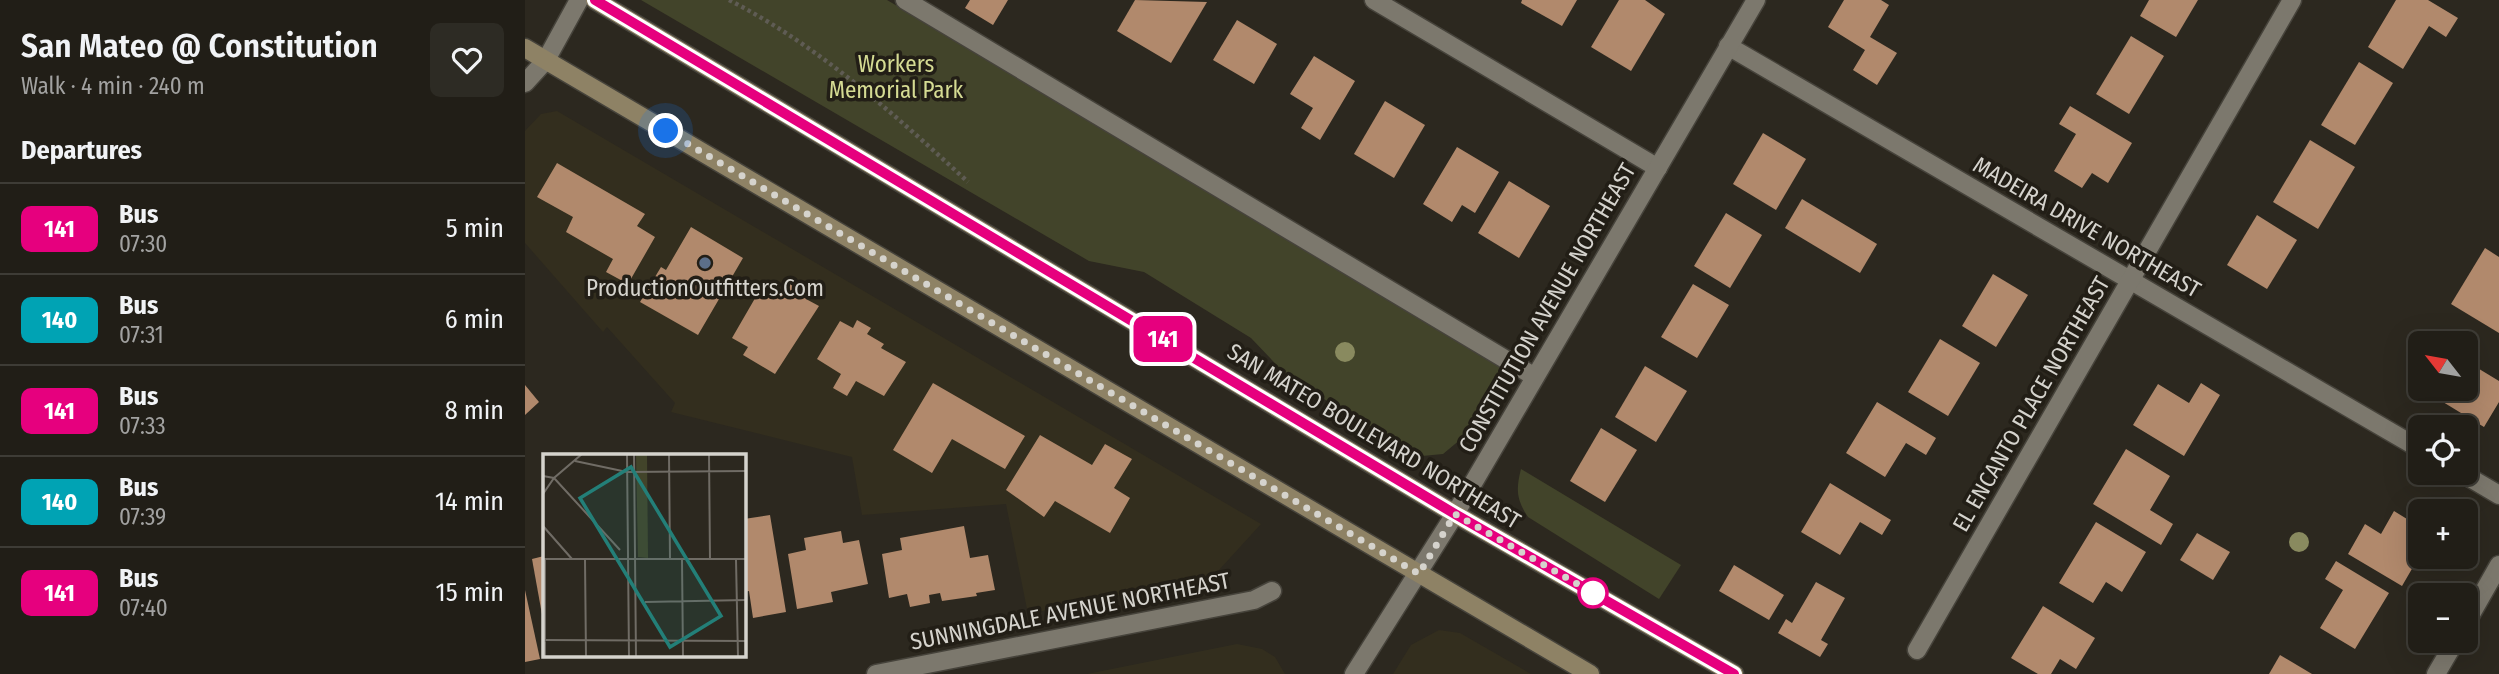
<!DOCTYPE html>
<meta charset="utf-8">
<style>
body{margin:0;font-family:"Fira Sans Condensed",sans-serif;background:#2d2b24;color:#f1f3f6;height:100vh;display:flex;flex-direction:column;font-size:26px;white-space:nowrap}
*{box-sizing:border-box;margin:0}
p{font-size:23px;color:#a2a2a1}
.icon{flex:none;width:38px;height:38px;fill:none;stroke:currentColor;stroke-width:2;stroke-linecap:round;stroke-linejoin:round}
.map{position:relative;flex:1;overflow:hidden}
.sheet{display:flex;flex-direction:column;background:#211e17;width:525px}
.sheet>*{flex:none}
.badge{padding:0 14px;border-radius:10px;font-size:24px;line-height:46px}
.needle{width:46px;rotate:301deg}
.buttons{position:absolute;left:1883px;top:331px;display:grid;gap:14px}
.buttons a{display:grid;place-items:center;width:70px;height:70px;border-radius:10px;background:#211e17;box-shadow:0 7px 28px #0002,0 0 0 2px #3e3c36;font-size:35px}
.you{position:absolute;width:35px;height:35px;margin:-18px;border:5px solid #fff;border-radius:50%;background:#1a73e8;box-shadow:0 0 0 10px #1a73e833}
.map>.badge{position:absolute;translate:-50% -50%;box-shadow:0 0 0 4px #fff}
h2{padding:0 21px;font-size:26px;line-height:63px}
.round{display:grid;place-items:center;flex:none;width:74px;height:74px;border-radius:10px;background:#2d2b24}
.summary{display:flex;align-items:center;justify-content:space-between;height:119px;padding:0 21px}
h1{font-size:33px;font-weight:600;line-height:52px}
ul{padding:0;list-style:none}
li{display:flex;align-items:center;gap:21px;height:91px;padding:0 21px;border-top:2px solid #3e3c36}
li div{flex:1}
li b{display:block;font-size:26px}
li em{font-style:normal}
li .badge{min-width:77px;font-weight:700;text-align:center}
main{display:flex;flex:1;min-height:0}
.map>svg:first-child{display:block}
.built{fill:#332e1e}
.green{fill:#42442a}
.building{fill:#b1896c}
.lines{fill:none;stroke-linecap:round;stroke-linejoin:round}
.service-casing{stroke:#46433b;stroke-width:21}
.minor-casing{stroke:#46433b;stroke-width:21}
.tertiary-casing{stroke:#46433b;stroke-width:21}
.secondary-casing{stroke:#46433b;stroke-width:21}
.path{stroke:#5f5c54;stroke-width:4.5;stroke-dasharray:3.5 3.5;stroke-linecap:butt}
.service{stroke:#7c786d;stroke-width:18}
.minor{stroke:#7c786d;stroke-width:18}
.tertiary{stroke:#7c786d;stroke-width:18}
.secondary{stroke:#8e8265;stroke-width:18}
.tree{fill:#898a5f}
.line-casing{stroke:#fff;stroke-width:16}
.line{stroke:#e6007e;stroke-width:10}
.walk{stroke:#d5d3cd;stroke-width:7;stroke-dasharray:0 12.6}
.service-dot{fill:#5c6f8a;stroke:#221e16;stroke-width:2.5}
.stop-dot{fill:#fff;stroke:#e6007e;stroke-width:3.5}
.labels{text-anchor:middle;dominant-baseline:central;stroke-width:7;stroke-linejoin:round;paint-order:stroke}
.park-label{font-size:23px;fill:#d5db93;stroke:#221e16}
.street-label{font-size:23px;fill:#d5d3cd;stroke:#221e16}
.poi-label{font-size:23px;fill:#d5d3cd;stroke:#221e16}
.inset-road{fill:none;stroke:#706c65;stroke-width:2}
.view{fill:#237f78;fill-opacity:0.15;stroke:#237f78;stroke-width:3.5}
.inset-edge{fill:none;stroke:#d5d3cd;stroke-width:3.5}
</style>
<main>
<section class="sheet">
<div class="summary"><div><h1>San Mateo @ Constitution</h1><p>Walk · 4 min · 240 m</p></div><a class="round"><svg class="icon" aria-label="heart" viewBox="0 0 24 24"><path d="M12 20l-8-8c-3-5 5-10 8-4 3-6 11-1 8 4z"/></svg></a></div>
<h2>Departures</h2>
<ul>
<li><span class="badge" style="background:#e6007e;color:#fff">141</span><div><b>Bus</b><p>07:30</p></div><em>5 min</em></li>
<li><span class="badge" style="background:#00a3b4;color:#fff">140</span><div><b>Bus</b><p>07:31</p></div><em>6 min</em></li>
<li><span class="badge" style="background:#e6007e;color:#fff">141</span><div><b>Bus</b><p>07:33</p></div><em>8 min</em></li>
<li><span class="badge" style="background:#00a3b4;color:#fff">140</span><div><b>Bus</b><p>07:39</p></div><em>14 min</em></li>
<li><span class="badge" style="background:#e6007e;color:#fff">141</span><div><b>Bus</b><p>07:40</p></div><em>15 min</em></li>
</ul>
</section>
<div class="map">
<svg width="1974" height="674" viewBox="0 0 1974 674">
<rect width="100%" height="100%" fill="#2c281f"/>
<g class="built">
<path d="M32,111L736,524L694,570L680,577L503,614L481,504L337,515L327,457L146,412L150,403L82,327L78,332L0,243V131L16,114Z"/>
<path d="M914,630L935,633L1006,674H868L886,645Z"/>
<path d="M712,644L737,649L750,657L760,674H562Z"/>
</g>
<g class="green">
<path d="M116,0H362L981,365L936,439L918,454L897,456L766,380L726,338L619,272L564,261Z"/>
<path d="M996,469L1156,565L1134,599L1003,517C991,499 991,489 996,469Z"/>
</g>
<g class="building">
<path d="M445,0H483L468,25L440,8Z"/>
<path d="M610,0L682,2L646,63L592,31Z"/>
<path d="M997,0H1052L1037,26L996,3Z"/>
<path d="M1094,0H1120L1140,14L1106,71L1066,47Z"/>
<path d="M1319,0H1356L1364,5L1345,37L1372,53L1352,85L1328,70L1340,50L1303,27Z"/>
<path d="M1624,0H1673L1651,37L1615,16Z"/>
<path d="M1871,0H1903L1933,18L1921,37L1904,26L1878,69L1843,47Z"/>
<path d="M712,20L752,44L729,84L688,60Z"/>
<path d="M1606,36L1639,56L1604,114L1571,94Z"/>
<path d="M789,56L830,81L795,140L776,128L788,108L765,94Z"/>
<path d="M1834,62L1868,83L1830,145L1796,125Z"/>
<path d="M860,101L900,125L869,178L829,154Z"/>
<path d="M1545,106L1607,143L1583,183L1567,173L1557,188L1529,171L1551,134L1534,124Z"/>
<path d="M1238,133L1281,159L1251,210L1208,184Z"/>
<path d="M1785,140L1830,167L1793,229L1748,202Z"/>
<path d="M932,147L974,172L950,213L937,205L927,222L898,204Z"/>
<path d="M32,163L120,214L112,226L130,237L103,284L81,272L88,259L41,232L48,217L12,197Z"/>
<path d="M984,181L1025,206L994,258L953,233Z"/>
<path d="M1277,199L1352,244L1335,273L1260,228Z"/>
<path d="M1201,213L1237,235L1205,288L1169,266Z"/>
<path d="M1732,215L1772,240L1742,289L1702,265Z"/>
<path d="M166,227L218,258L173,335L115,302L136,267L141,270Z"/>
<path d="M1960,248L1974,257V333L1926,304Z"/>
<path d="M1468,274L1503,295L1471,347L1437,326Z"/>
<path d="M264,279L286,291L281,299L294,306L250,374L218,355L223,347L207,338L240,281L257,291Z"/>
<path d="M1168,284L1204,305L1172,358L1136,337Z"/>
<path d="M332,320L346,328L342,334L359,344L356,348L381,362L359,396L331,381L322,396L308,388L316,374L292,359L315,321L328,328Z"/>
<path d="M1415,339L1455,363L1423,416L1383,392Z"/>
<path d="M1941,361L1974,381V402L1959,427L1895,388H1941Z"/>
<path d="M1120,366L1162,391L1131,442L1090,417Z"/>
<path d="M408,383L500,436L480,469L427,439L407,473L368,450Z"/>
<path d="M1676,383L1695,395L1659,456L1608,425L1633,384L1664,403Z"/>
<path d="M0,385L14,402L0,415Z"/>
<path d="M1352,402L1411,438L1401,455L1381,443L1360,477L1321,453Z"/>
<path d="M1076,428L1112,450L1080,502L1045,481Z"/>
<path d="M515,435L567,465L580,444L607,459L589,488L605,498L585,533L530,501L519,517L481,490Z"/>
<path d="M1601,449L1645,476L1625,510L1648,524L1636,545L1568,504Z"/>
<path d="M1305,483L1366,520L1357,535L1335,522L1315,555L1276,532Z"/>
<path d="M1869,511L1895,527V555L1877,586L1823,554L1840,524L1856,534Z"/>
<path d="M245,515L261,612L228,618L224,591L219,592V519Z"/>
<path d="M1571,522L1621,552L1597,592L1581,582L1568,603L1534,583Z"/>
<path d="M439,526L445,558L463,555L470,590L451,593L452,596L417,601L415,593L404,595L405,603L385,607L382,594L364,598L357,554L377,550L375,538Z"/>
<path d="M316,531L318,543L334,540L343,584L306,592L308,602L272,609L263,554L281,550L279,538Z"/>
<path d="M1672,533L1705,552L1688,580L1655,560Z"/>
<path d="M19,556V620H18L7,559Z"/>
<path d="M1811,561L1864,593L1830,649L1795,628L1818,590L1800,579Z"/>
<path d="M1209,565L1259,595L1244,620L1194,591Z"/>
<path d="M1291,582L1320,598L1296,640L1303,644L1295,657L1253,633L1261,619L1267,623Z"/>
<path d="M0,590L15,659L0,662Z"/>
<path d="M1518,606L1570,638L1551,669L1535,659L1526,674H1513L1486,658Z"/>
<path d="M1755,655L1787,674H1744Z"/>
</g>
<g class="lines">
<defs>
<path id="service" d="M380,0L1010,377"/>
<g id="minor">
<path d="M849,0L1133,168"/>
<path d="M1203,46L1895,449"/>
<path d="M0,83L21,60L54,0"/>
<path d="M1935,472L1974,495"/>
<path d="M1941,623L1974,565"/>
<path d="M1392,650L1767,0"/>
<path d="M351,674L729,600L747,591"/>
<path d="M1911,674L1931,640"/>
</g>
<path id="tertiary" d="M829,674L930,514L1231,0"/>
<g id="secondary">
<path d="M70,0L930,514L1209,674"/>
<path d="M0,48L1065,674"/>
</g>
</defs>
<use href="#service" class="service-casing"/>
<use href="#minor" class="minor-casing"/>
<use href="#tertiary" class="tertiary-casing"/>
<use href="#secondary" class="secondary-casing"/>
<path class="path" d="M204,0C294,46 369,114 443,182"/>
<use href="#service" class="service"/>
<use href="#minor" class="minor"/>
<use href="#tertiary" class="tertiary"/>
<use href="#secondary" class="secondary"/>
</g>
<g class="tree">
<circle cx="820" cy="352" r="10"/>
<circle cx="1774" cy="542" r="10"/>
</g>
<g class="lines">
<defs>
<path id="line" d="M70,0L930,514L1209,674"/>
</defs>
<use href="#line" class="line-casing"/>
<use href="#line" class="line"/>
<path class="walk" d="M141,131L894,574L930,514L1077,598L1068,593"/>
</g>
<circle class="service-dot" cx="180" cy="263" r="7"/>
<circle class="stop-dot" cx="1068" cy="593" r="14"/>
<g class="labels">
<g class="park-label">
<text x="371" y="64">Workers<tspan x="371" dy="26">Memorial Park</tspan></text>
</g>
<g class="street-label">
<text transform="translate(1562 227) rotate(30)">MADEIRA DRIVE NORTHEAST</text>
<text transform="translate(1022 308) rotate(-60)">CONSTITUTION AVENUE NORTHEAST</text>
<text transform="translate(1506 404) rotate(-60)">EL ENCANTO PLACE NORTHEAST</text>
<text transform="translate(849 436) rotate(31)">SAN MATEO BOULEVARD NORTHEAST</text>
<text transform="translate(545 611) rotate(-11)">SUNNINGDALE AVENUE NORTHEAST</text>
</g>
<g class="poi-label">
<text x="180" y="288">ProductionOutfitters.Com</text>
</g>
</g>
<g transform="translate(18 454)">
<rect width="203" height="203" fill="#2c281f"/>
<path d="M93,0H104L105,104L95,103Z" fill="#42442a"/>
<path class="inset-road" d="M84,0L86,203M91,0L93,203M126,0L127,106M166,0L167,106M32,7L84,18L203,17M0,22L11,24L77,96M0,40L11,24L39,0M0,72L29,105M0,105H203M2,106V203M42,106L43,203M139,106L140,203M193,106L195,203M102,148L203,146M0,186L203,187"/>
<path class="view" d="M88,13L178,162L127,193L37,44Z"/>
<rect width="203" height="203" class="inset-edge"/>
</g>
</svg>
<div class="buttons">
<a><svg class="needle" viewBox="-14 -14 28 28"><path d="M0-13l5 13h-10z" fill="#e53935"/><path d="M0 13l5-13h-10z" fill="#a2a2a1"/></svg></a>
<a><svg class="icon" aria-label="locate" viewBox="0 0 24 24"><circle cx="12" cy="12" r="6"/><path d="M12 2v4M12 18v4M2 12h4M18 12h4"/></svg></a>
<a>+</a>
<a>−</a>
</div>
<div class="you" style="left:141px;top:131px"></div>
<b class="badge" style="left:638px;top:339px;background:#e6007e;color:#fff">141</b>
</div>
</main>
